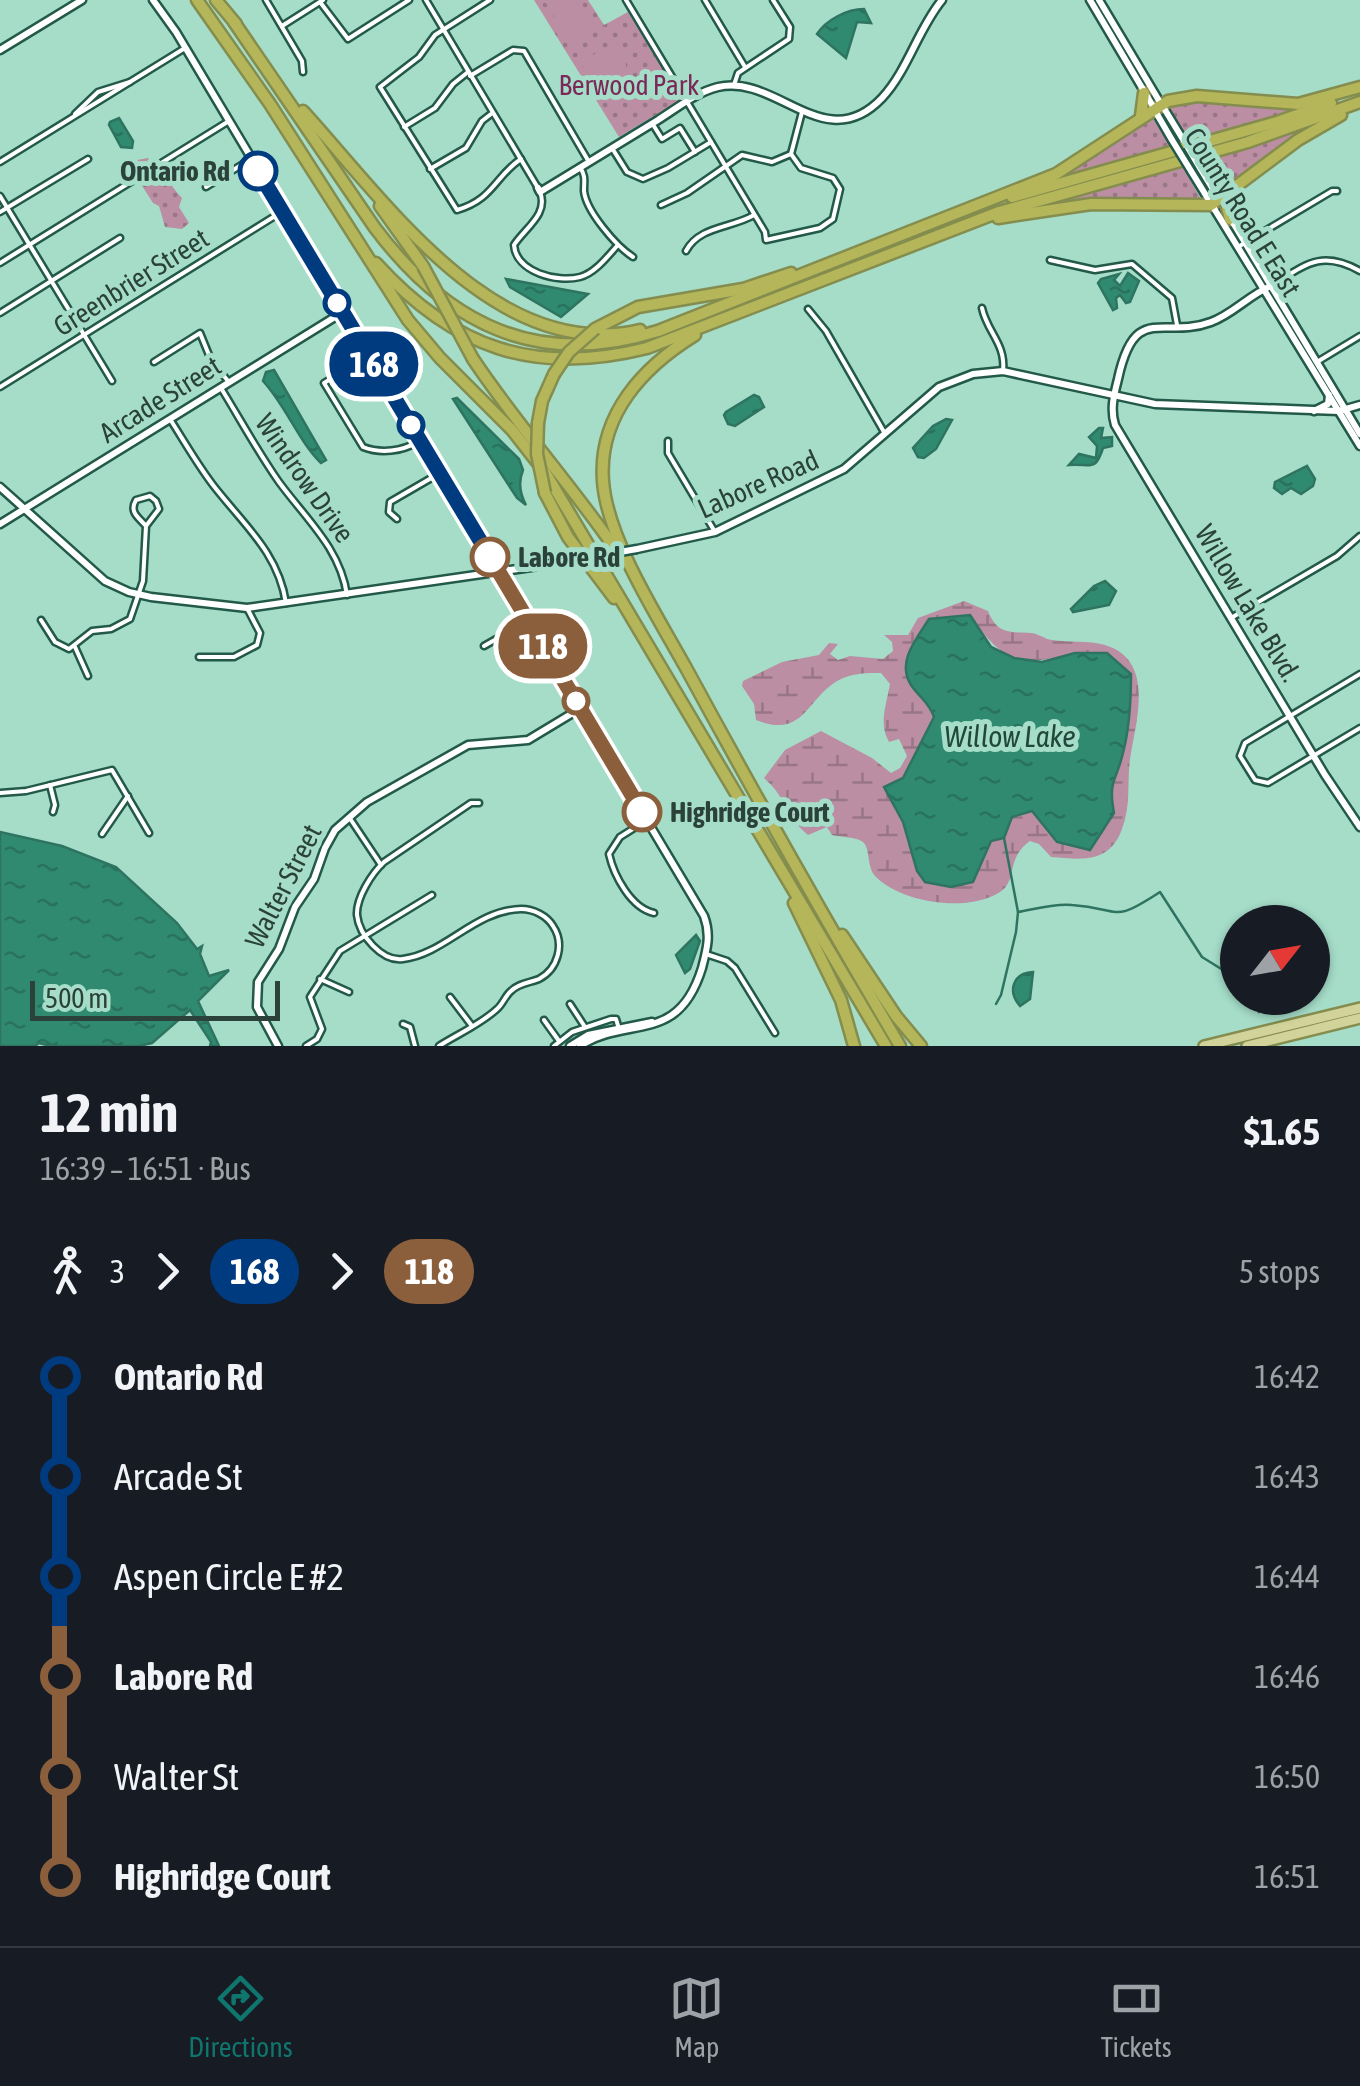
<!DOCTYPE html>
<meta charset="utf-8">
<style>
body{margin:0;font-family:"Asap Condensed",sans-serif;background:#20242c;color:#f1f3f6;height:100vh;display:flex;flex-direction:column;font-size:38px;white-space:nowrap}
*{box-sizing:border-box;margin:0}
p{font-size:32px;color:#9ea1a6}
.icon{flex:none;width:55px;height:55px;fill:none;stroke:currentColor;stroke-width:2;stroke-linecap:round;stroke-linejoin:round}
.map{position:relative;height:1046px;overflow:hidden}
.details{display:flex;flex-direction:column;background:#171b24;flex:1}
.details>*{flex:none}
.badge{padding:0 20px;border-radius:32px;font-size:35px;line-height:65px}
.needle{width:65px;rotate:59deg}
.tools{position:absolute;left:1220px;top:905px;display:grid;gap:20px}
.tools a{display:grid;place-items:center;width:110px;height:110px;border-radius:50%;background:#171b24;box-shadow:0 2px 8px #0004;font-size:50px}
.scale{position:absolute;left:30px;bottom:25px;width:250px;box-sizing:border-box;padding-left:10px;border:5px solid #2b423a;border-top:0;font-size:28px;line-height:35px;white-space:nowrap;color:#2b423a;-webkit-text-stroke:8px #a5ddc9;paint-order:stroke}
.map>.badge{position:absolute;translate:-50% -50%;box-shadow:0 0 0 5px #fff}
.legs{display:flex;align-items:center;gap:15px;height:110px;padding:0 40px;font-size:32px}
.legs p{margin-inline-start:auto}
.overview{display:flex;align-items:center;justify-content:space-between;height:170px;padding:0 40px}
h1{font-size:55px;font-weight:700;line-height:75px}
ul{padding:0 40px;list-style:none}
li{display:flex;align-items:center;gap:35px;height:100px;font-size:38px}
li i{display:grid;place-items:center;width:15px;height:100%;margin:0 12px;background:currentColor}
li i::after{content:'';width:25px;height:25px;margin:-12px;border:8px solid;border-radius:50%;background:#171b24}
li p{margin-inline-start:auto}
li:first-child i{background:linear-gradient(#0000 50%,currentColor 0)}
li:last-child i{background:linear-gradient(currentColor 50%,#0000 0)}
.dock{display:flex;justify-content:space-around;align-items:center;height:140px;border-top:2px solid #363941;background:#171b24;font-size:28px;color:#9ea1a6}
.dock a{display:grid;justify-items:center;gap:5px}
.dock .on{color:#0f766e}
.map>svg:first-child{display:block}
.grass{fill:url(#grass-dots)}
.wetland{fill:url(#wetland-marsh);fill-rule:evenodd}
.garden{fill:#bb8ea3}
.water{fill:url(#water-ripples);stroke:#2e7460;stroke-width:2.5}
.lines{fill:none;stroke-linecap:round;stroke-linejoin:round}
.stream{stroke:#2e7460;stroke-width:2.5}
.minor-casing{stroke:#235949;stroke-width:9}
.tertiary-casing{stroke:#235949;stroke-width:11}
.secondary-casing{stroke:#235949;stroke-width:11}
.primary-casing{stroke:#848d4e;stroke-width:14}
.motorway-casing{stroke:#848d4e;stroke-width:15}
.minor{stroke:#fff;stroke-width:4}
.tertiary{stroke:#fff;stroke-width:6}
.secondary{stroke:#fff;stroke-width:6}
.primary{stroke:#d2d39b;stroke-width:9}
.motorway{stroke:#b4b659;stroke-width:10}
.tertiary-bridge-casing{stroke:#235949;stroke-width:11;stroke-linecap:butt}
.secondary-bridge-casing{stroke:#235949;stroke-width:11;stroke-linecap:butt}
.motorway-bridge-casing{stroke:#848d4e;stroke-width:15;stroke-linecap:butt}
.tertiary-bridge{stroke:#fff;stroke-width:6}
.secondary-bridge{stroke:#fff;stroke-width:6}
.motorway-bridge{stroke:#b4b659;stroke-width:10}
.line-1-casing{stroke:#fff;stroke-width:22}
.line-2-casing{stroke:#fff;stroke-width:22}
.line-1{stroke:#003b80;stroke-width:15}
.line-2{stroke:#8b5e3c;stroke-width:15}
.stop-1-dot{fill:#fff;stroke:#003b80;stroke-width:5}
.stop-2-dot{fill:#fff;stroke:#8b5e3c;stroke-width:5}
.labels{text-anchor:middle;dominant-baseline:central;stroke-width:10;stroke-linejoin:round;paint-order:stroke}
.park-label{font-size:28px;fill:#7b2956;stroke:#a5ddc9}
.stop-label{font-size:28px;font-weight:bold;fill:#2b423a;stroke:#a5ddc9;text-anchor:start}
.street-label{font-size:28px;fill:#2b423a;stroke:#a5ddc9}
.water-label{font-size:30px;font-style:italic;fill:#21483b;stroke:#a5ddc9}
</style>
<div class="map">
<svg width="1360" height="1046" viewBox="0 0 1360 1046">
<defs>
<pattern id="grass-dots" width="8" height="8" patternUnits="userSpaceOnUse" patternTransform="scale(2.5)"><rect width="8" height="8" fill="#bb8ea3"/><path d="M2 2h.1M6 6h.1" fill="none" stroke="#987686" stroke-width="1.8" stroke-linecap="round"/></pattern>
<pattern id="wetland-marsh" width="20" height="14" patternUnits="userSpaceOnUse" patternTransform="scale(2.5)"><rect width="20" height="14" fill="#bb8ea3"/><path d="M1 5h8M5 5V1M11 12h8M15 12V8" fill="none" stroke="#987686"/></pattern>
<pattern id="water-ripples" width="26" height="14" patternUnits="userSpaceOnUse" patternTransform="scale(2.5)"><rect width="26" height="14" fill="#308a70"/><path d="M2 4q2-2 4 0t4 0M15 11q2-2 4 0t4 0" fill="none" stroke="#29725d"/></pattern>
</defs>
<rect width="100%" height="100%" fill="#a5ddc9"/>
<g class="grass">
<path d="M534,0H588L604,25L628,12L682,99L619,137Z"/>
<path d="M1190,99L1311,105L1188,142L1166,106Z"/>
<path d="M1150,114L1170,145L1042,183Z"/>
<path d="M1329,118L1222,194L1218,193L1199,160Z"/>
<path d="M148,158C162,167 170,186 182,198L179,207L189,223L182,229L165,227L159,206L153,203L127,162Z"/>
<path d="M1181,164L1202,201L1116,197L1016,212Z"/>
</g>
<path class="wetland" d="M964,601L988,611C997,634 1009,632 1031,633C1040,634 1044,639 1052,640C1069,643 1088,640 1105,645C1154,660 1137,717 1131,753C1126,779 1132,803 1122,829C1109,865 1080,859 1051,857L1039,844L1030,841C1005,859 1018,880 1000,892C968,913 902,903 876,877C866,867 871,849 863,842C856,837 841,837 832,835L827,827L808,835C784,815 788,799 764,778L785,750L821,731L872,758L891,773L900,768L907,756L899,739L889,742C878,723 887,703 890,684L881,673C867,673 854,673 841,679C806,696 806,740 756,720L754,704L742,686L743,681L782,662L819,655L829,643L838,644L830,654L838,660L850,656L883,659L893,651L892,642L884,635H908L918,618ZM970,615C1002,662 1020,668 1075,653L1122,758L1109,786L1114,813L1090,849L1033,811L1012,817L991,841L973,882L951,887L908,843L903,822L884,788L903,778L934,717L922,694L911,685Z"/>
<g class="garden">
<path d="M544,0H579L595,28L570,43Z"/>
<path d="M618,40C632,65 628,85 604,102L581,62Z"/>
</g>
<g class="water">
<path d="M864,9L871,23L857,22L846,58L817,34C826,20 847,9 864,9Z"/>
<path d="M119,118L133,141L132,148L121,147L109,125L110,122Z"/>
<path d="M1128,273L1139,281L1130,302L1126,303L1120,295L1116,298L1117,308L1113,310L1098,283L1101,279L1119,274L1114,280L1120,286Z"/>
<path d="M506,279L588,294L561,317L510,287Z"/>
<path d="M274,370L326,460L321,463C299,442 286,406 263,381L266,372Z"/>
<path d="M754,395L759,397L764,407L735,426L728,424L724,415L726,412Z"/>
<path d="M457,398L519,459L523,470C518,482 520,494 526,505L517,498L453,399Z"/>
<path d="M946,419L952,420L936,449L924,458L918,457L913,448L933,426Z"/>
<path d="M1099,428H1103L1101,438L1112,437V446L1103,448C1095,473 1090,463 1069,465L1079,454L1096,458L1097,446L1089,437Z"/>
<path d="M1307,466L1315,479L1313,486L1301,494L1291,488L1282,494L1274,488L1275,482Z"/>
<path d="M1105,581L1116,591L1109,605L1073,612L1071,609L1094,586Z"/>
<path d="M970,615L991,647L1014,658L1042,662L1075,653H1107L1131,674C1131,701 1130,726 1123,753C1116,782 1108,780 1114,813L1090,850L1057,842L1032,811L1012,817L1004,838L991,841L973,882L951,887L925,882L917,871L903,822L884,787L903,778L934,717C929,702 919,697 911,685C896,662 917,638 929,619Z"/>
<path d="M0,832L62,846L116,867L177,923L197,949L202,946L200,954L209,976L229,970L198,1001L219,1046H210L211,1042L190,1010L152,1043L139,1046H50L39,1043L35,1046H0Z"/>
<path d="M696,935L700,941L690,969L685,973L676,955Z"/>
<path d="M1033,972L1030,999L1020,1006C1007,991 1013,973 1033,972Z"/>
</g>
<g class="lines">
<g class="stream">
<path d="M1018,912C1035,909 1055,903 1072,905C1124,909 1111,924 1160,892L1202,957L1231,975L1238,984"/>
<path d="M1248,998L1259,1012"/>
<path d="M996,1004L1001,995L1016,932L1018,912L1004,838"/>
</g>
<defs>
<g id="minor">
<path d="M266,0L302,61L303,72"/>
<path d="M426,0L538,188"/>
<path d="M490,0L435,35L419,57L380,87L457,210C494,199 495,176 521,159"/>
<path d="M626,0L765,232L766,240L820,228L833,219L840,189L833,178L801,168L791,154L802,112"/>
<path d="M705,0L745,67"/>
<path d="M320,2L348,39L409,0"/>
<path d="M282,26L323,0"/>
<path d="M470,76L513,50L524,51L589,162"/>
<path d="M734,85L738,73L789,39L790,27L773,0"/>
<path d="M75,114L98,92L130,82"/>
<path d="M652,123L662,139L680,128L695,152"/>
<path d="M404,127L435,108L453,84L468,72"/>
<path d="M612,148L627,172L643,179L668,168L711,142"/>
<path d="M0,162L185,48"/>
<path d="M580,167C586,177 584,180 584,191C586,211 616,246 633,257"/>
<path d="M430,169L466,148L482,121L491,114"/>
<path d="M206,187L251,159"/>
<path d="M540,192C549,214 525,228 514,245C516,272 557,283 580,277C595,273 607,257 617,246"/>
<path d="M0,196L112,381"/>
<path d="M661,205L687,193L742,155L772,162L791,154"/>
<path d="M0,212L88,159"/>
<path d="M1238,247L1332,191H1337"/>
<path d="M686,251C699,226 732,228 754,215"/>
<path d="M1050,260L1095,270L1132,264L1172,298L1177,325"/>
<path d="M0,263L229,121"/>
<path d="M1271,286C1305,265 1321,249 1360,271"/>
<path d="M982,308C987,332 1006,344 1003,371"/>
<path d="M808,309L826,331L884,432"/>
<path d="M0,313L120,238"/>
<path d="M369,356L324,383L363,447C381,454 402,451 418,442"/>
<path d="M154,362L200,333L211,360L228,381"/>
<path d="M1317,362L1360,336"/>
<path d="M0,387L283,211"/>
<path d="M221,388C240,419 258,452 279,482C306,519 340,548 347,595"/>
<path d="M170,419C184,441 197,464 213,485C243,524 278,552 286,603"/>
<path d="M668,441V453L715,532"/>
<path d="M397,519L389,512L390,502L440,473"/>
<path d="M1231,618L1337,556L1360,536"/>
<path d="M41,620L55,642L69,649L92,631L111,629L130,619L143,581L146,526L159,509L156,501L150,496L136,500C129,512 138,517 146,526"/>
<path d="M484,646L528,621"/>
<path d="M75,647L88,676"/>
<path d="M199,657H234L257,645L260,633L247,608"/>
<path d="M1360,674L1245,743L1240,756L1255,780L1268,783L1360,728"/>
<path d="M50,785L55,805L53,812"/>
<path d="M0,793L26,791L112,770L149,833"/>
<path d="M349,817L381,865"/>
<path d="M647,820L620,837L609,854C614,876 631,908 654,913"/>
<path d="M102,834L128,796"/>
<path d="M706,954L727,961L735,968L775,1033"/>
<path d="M320,979L349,992"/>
<path d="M450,997L472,1026"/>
<path d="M570,1004L585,1027"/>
<path d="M544,1020L559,1041"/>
<path d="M403,1024L410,1027L415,1046"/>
<path d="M306,1046L317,1039L322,1029L310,997L340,951L432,895"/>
<path d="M439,1046C458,1034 481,1024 497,1009C503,1004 505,996 511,991C519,983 529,983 539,979C558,969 565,944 553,926C547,916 534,909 521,909C475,910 445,954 403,959C382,962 359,935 357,915C356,898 372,873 384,862L471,803H479"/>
<path d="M554,1046L572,1032L611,1019H616L619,1029"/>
</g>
<g id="tertiary">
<path d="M153,0L176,32L704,916C711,935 707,949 702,968C678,1046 628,1015 580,1046"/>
<path d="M1090,0L1154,108"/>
<path d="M1099,0L1161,104"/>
<path d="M0,50L82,0"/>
<path d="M538,188L540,192C579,168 619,144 658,120C677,108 697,92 718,87C776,73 825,158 882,98C908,70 918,29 942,0"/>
<path d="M1271,286C1249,295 1233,314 1211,322C1163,340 1135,301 1118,379C1114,395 1110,409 1115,425L1325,775L1360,827"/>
<path d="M0,487L105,581L129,592L151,597L247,608L552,564"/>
<path d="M0,524L343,312"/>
<path d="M637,549L715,532L844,469L939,387L973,374L1003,371L1155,404L1339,411L1360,405"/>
<path d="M278,1046L257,1007L258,982L279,949L295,907L314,879L325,848L335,830L367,802L468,745L528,740L581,708"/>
<path d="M570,1046L588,1035L652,1022"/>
</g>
<g id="secondary">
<path d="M1162,105L1187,146"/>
<path d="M1154,109L1172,140"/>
<path d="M1200,168L1220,201"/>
<path d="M1191,171L1360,446"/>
<path d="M1229,216L1360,434"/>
<path d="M1314,411L1328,404L1329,395"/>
</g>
<g id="primary">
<path d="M1204,1046L1360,1008"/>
<path d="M1247,1046L1360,1018"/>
</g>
<g id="motorway">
<path d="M197,0L270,104L408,320L440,358L512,430L545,472L886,1046"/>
<path d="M216,0L236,24"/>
<path d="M234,22L375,228C448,325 538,369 658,331L1056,174L1168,101L1197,96L1298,104L1360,87"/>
<path d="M303,111C386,202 497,364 640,330"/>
<path d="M1141,116L1144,93"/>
<path d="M1230,193L1227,207L1230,219"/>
<path d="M1012,197L1277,122L1331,103"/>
<path d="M380,206L423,266"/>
<path d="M998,218L1091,204L1211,205L1298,140L1341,115"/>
<path d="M376,263C454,349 535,376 647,348L999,212L1248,142L1360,102"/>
<path d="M595,329L638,307L743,289L791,273"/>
<path d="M695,335C643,367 598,415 603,481C607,539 658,617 686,668C755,795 826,921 900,1046"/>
<path d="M473,359C519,428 575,489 621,557"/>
<path d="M538,423L542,401L554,374"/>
<path d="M545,493L568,537L614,598"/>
<path d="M794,903L841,1000L854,1046"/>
<path d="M842,935L896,1016L921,1046"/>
</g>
</defs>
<use href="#minor" class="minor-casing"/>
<use href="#tertiary" class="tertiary-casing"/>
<use href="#secondary" class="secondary-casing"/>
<use href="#primary" class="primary-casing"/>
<use href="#motorway" class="motorway-casing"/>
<use href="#minor" class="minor"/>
<use href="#tertiary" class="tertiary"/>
<use href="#secondary" class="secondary"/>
<use href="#primary" class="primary"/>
<use href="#motorway" class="motorway"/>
<defs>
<path id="tertiary-bridge" d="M552,564L637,549"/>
<g id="secondary-bridge">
<path d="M1172,140L1191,171"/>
<path d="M1187,146L1200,168"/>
</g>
<g id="motorway-bridge">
<path d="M423,266L473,359"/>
<path d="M554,374L569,352L595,329"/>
<path d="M538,423L537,454L545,493"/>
</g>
</defs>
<use href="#tertiary-bridge" class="tertiary-bridge-casing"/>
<use href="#secondary-bridge" class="secondary-bridge-casing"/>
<use href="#motorway-bridge" class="motorway-bridge-casing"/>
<use href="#tertiary-bridge" class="tertiary-bridge"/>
<use href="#secondary-bridge" class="secondary-bridge"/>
<use href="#motorway-bridge" class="motorway-bridge"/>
</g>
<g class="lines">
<defs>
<path id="line-1" d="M258,171L490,557"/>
<path id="line-2" d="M490,557L642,812"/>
</defs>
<use href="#line-1" class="line-1-casing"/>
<use href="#line-2" class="line-2-casing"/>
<use href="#line-1" class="line-1"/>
<use href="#line-2" class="line-2"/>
</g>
<g class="stop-1-dot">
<circle cx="258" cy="171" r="18"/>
<circle cx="337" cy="303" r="12"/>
<circle cx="411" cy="425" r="12"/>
</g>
<g class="stop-2-dot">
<circle cx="490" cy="557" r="18"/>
<circle cx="576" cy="701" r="12"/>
<circle cx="642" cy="812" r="18"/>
</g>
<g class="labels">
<g class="park-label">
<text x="629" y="85">Berwood Park</text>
</g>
<g class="stop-label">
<text x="230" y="171" text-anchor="end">Ontario Rd</text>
<text x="518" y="557">Labore Rd</text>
<text x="670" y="812">Highridge Court</text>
</g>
<g class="street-label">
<text transform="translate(1243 212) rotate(58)">County Road E East</text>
<text transform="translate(131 282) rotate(-32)">Greenbrier Street</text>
<text transform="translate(160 399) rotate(-32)">Arcade Street</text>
<text transform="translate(305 478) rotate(55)">Windrow Drive</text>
<text transform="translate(758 484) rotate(-24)">Labore Road</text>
<text transform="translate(1248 603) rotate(59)">Willow Lake Blvd.</text>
<text transform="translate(283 886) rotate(-63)">Walter Street</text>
</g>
<g class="water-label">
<text x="1010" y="736">Willow Lake</text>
</g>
</g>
</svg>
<div class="tools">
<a><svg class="needle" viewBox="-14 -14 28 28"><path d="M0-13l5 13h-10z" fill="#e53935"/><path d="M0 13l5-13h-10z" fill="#9ea1a6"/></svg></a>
</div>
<div class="scale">500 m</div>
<b class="badge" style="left:374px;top:364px;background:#003b80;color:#fff">168</b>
<b class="badge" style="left:543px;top:646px;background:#8b5e3c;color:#fff">118</b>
</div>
<section class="details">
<div class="overview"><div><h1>12 min</h1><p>16:39 – 16:51 · Bus</p></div><b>$1.65</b></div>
<div class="legs"><svg class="icon" aria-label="walk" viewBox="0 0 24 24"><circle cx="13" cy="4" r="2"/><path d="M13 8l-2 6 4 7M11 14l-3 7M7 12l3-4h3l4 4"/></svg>3<svg class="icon" aria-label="forward" viewBox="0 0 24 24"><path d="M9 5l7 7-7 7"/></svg><b class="badge" style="background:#003b80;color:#fff">168</b><svg class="icon" aria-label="forward" viewBox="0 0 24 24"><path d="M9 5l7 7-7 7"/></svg><b class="badge" style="background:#8b5e3c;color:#fff">118</b><p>5 stops</p></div>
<ul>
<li><i style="color:#003b80"></i><b>Ontario Rd</b><p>16:42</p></li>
<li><i style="color:#003b80"></i><span>Arcade St</span><p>16:43</p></li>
<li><i style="color:#003b80"></i><span>Aspen Circle E #2</span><p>16:44</p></li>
<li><i style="color:#8b5e3c"></i><b>Labore Rd</b><p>16:46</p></li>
<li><i style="color:#8b5e3c"></i><span>Walter St</span><p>16:50</p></li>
<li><i style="color:#8b5e3c"></i><b>Highridge Court</b><p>16:51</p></li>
</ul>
</section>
<nav class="dock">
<a class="on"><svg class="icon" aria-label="directions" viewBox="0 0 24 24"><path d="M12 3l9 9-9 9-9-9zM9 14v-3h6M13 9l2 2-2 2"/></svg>Directions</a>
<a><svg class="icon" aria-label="map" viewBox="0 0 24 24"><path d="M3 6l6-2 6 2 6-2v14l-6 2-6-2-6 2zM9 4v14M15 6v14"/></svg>Map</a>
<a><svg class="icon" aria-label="tickets" viewBox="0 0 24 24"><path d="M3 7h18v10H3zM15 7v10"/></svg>Tickets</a>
</nav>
